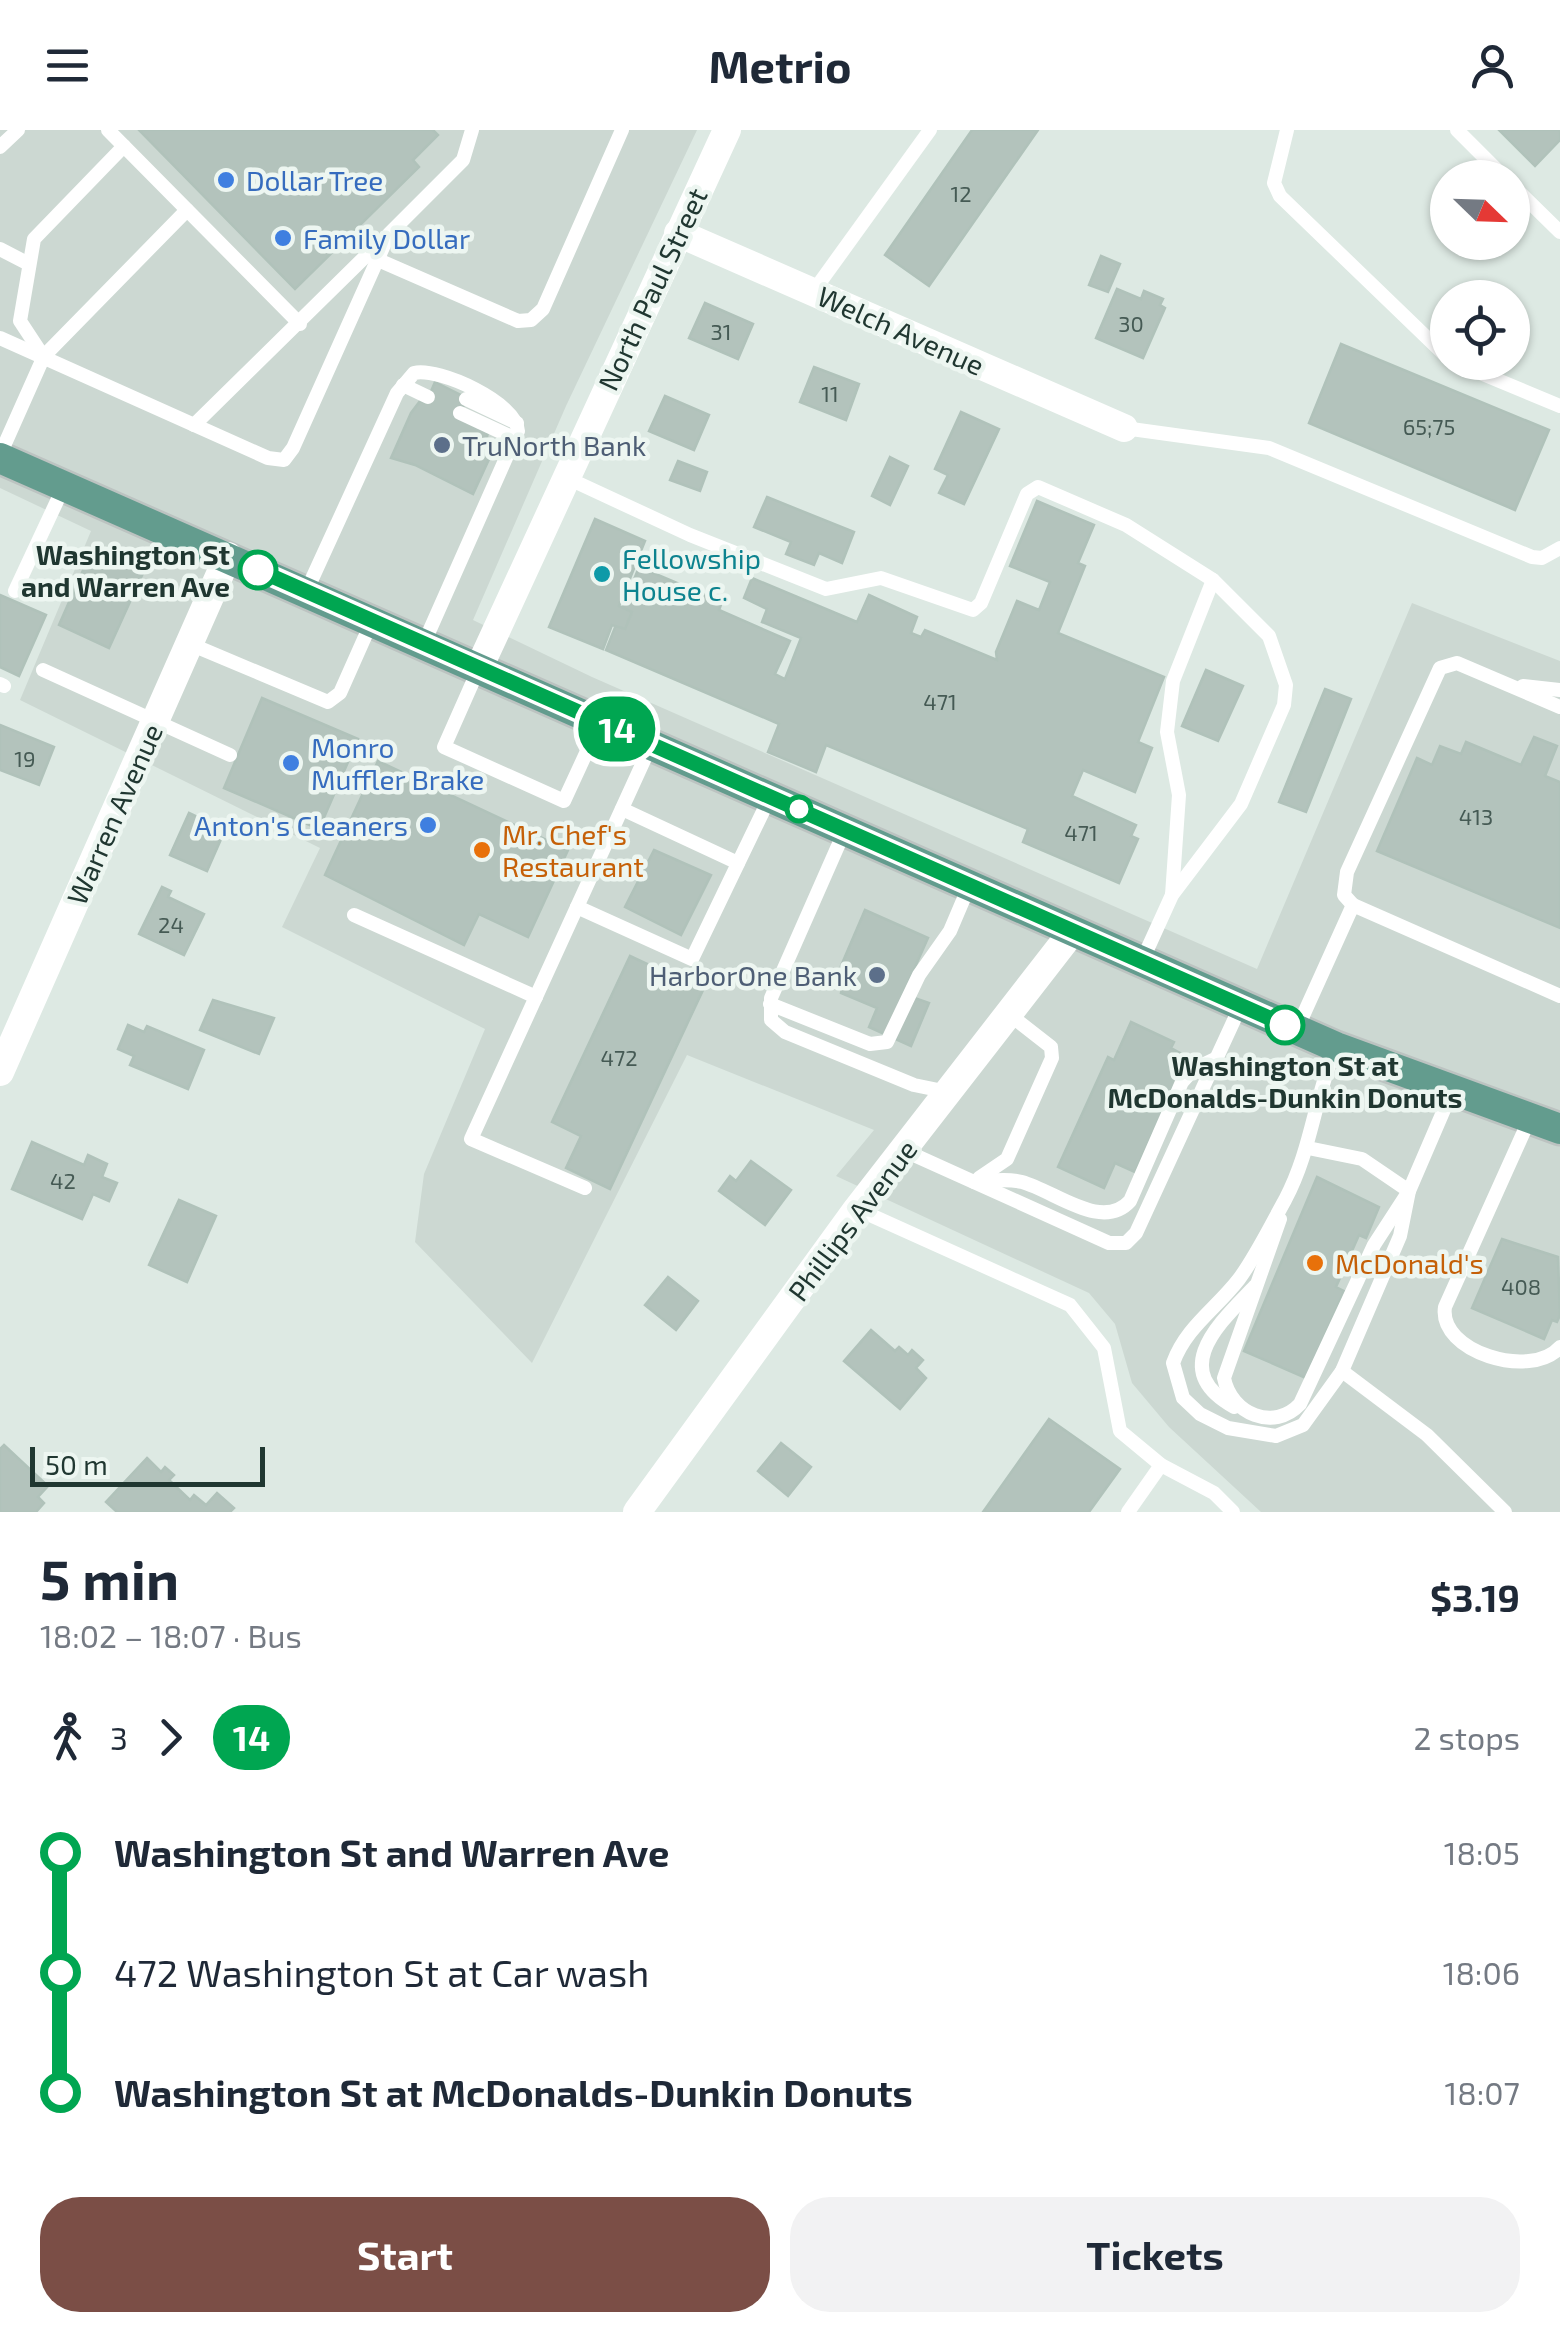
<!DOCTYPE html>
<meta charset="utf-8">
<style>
body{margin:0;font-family:"Exo 2",sans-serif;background:#f2f2f3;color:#1f2937;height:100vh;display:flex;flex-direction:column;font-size:38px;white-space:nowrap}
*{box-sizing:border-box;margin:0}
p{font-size:32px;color:#747a83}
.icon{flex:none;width:55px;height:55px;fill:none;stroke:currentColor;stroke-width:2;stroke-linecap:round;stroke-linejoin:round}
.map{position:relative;height:1382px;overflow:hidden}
.side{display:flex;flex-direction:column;background:#fff;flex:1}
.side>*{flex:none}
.badge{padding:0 20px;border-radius:32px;font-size:35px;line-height:65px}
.needle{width:65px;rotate:113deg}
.fabs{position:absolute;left:1430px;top:30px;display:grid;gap:20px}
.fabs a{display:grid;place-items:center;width:100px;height:100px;border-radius:50%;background:#fff;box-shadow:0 2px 8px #0004;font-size:50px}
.scale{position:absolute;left:30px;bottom:25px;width:235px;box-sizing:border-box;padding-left:10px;border:5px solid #203731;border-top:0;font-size:28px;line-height:35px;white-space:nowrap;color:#203731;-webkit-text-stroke:8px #edf6f1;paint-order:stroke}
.map>.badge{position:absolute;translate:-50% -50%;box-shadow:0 0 0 5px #fff}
.legs{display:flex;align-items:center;gap:15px;height:110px;padding:0 40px;font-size:32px}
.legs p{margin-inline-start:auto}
.headline{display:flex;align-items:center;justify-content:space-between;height:170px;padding:0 40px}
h1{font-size:55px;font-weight:700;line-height:75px}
.button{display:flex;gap:20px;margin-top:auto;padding:20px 40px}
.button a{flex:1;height:115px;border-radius:40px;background:#7b4e46;color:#fff;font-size:40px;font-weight:700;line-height:115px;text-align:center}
.button a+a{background:#f2f2f3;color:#1f2937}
ul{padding:0 40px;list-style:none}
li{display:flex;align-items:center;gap:35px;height:120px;font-size:38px}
li i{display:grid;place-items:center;width:15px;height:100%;margin:0 12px;background:currentColor}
li i::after{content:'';width:25px;height:25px;margin:-12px;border:8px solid;border-radius:50%;background:#fff}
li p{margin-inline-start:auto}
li:first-child i{background:linear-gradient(#0000 50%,currentColor 0)}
li:last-child i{background:linear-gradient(currentColor 50%,#0000 0)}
header{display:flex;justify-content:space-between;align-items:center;height:130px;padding:0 40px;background:#fff;font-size:45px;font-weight:700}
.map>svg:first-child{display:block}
.built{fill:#ccd8d2}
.building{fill:#b3c3bc;stroke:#b0c2ba;stroke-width:2.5}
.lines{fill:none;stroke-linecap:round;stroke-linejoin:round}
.primary-casing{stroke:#bcc3c1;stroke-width:35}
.service{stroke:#fff;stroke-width:14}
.minor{stroke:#fff;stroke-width:28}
.primary{stroke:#639c8e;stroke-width:30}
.line-1-casing{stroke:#fff;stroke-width:22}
.line-1{stroke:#00a651;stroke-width:15}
.shop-dot{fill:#3f7fe0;stroke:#edf6f1;stroke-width:4}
.service-dot{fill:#5c6f8a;stroke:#edf6f1;stroke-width:4}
.stop-1-dot{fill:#fff;stroke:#00a651;stroke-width:5}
.culture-dot{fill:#0f9aa8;stroke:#edf6f1;stroke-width:4}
.food-dot{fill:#e8710a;stroke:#edf6f1;stroke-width:4}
.labels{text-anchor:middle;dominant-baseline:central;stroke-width:9;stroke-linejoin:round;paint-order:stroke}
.number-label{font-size:22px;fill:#455a54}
.shop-label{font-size:28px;fill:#366cbe;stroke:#edf6f1;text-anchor:start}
.street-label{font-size:28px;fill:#203731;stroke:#edf6f1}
.service-label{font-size:28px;fill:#4e5e75;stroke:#edf6f1;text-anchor:start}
.stop-label{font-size:28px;font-weight:bold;fill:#203731;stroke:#edf6f1;text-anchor:end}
.culture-label{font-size:28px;fill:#0d838f;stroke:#edf6f1;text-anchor:start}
.food-label{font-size:28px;fill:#c56008;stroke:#edf6f1;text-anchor:start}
</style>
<header><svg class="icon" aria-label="menu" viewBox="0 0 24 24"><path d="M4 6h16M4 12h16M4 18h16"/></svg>Metrio<svg class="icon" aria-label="person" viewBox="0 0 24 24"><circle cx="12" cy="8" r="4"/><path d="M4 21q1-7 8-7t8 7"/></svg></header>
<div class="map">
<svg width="1560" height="1382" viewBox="0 0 1560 1382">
<rect width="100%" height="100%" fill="#dde9e3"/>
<path class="built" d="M0,0H697L566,276L473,490L592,547L1257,839L1412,473L1560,531V1382H1261L1169,1297L1132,1253L1115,1194L1089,1163L836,1046L874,1000L687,925L532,1233L415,1112L424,1044L485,899L282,797L320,718L20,570L91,401L0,358Z"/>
<g class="building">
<path d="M139,0H433L438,5L413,30L419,37L295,159Z"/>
<path d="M972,0H1038L929,156L885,125Z"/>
<path d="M1499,0H1560V10L1535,36Z"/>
<path d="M1101,126L1120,134L1108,162L1089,155Z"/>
<path d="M1117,159L1141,169L1144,161L1163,169L1160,175L1165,178L1143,228L1096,208Z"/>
<path d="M705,173L753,194L738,229L689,208Z"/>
<path d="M1341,214L1549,300L1515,380L1309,293Z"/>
<path d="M814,237L859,254L846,290L800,272Z"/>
<path d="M435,252L467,268L458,288L488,302L484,322L491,325L473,364L415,335L391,328L411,283L420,271L426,273Z"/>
<path d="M665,266L709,285L694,320L649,301Z"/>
<path d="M961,282L999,299L964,374L939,363L948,345L935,339Z"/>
<path d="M890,327L908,336L890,375L872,366Z"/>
<path d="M678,331L707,342L700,361L670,350Z"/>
<path d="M767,367L854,402L842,433L819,423L814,435L786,424L791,412L754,397Z"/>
<path d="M1037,371L1094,395L1078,433L1085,436L1058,503L1164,547L1138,612L1152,618L1135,662L1083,640L1072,666L1136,695L1131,706L1138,709L1119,753L1023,712L1028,699L826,615L816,642L768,622L779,594L606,520L639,437L722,472L719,480L790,511L775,544L785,549L801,508L762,492L767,479L744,468L752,448L857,492L869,465L917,487L911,503L921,507L925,500L997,530L996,522L1017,471L1039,480L1050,452L1010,436Z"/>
<path d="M595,389L645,411L619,476L632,482L625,499L612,495L603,519L549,497Z"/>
<path d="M92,420L143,443L109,518L59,495Z"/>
<path d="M0,465L46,485L19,546L0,537Z"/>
<path d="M1206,540L1243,556L1218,611L1182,596Z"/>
<path d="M1325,559L1351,569L1306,682L1279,672Z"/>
<path d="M262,568L358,609L319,699L224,658Z"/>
<path d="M0,595L54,617L39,655L0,640Z"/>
<path d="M1534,607L1557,616L1545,646L1560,652V798L1377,721L1417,628L1432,635L1440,616L1461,624L1466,612L1521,635Z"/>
<path d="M378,631L568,720L528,807L479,784L464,815L325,745Z"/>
<path d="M189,683L225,700L207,741L170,725Z"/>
<path d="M654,720L711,745L681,805L625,777Z"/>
<path d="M162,757L171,761L168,767L204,784L184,825L139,804Z"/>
<path d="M865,780L928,808L903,864L929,873L911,916L869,897L877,878L841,863L843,854L839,852L845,838L841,836Z"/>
<path d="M630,826L703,860L610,1059L566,1038L581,1006L552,992Z"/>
<path d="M213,870L274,888L259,924L200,900Z"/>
<path d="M1131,892L1174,912L1171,918L1182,924L1176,936L1182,939L1135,1042L1115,1033L1104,1058L1058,1037L1108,927L1114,930Z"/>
<path d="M128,895L144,902L147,896L204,920L188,959L130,935L134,926L118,919Z"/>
<path d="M32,1012L84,1035L88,1025L107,1034L102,1047L117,1053L109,1071L93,1064L82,1089L12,1059Z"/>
<path d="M751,1031L791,1060L765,1095L719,1061L730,1046L736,1051Z"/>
<path d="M1317,1047L1379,1077L1366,1108L1359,1105L1336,1157L1344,1161L1306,1248L1244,1221Z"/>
<path d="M179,1070L216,1086L187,1152L149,1135Z"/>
<path d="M1502,1109L1558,1127L1560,1185L1557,1192L1552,1190L1544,1209L1472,1178Z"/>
<path d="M668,1147L698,1171L676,1200L645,1175Z"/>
<path d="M871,1200L895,1221L899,1217L908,1225L912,1220L923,1230L916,1238L926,1248L900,1279L844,1231Z"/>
<path d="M1049,1289L1120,1339L1089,1382H983Z"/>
<path d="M781,1313L811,1337L788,1366L758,1341Z"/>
<path d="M4,1315L48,1356L38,1367L44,1373L36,1382H0V1319Z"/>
<path d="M147,1328L161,1342L165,1337L174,1345L169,1350L190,1370L194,1365L206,1375L217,1363L234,1378L230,1382H117L106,1372Z"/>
</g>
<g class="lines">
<defs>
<path id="primary" d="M0,328L1336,917L1560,999"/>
</defs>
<use href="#primary" class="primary-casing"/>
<g class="service">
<path d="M108,0L300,194"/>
<path d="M1287,0L1274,53L1280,66L1448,228"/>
<path d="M1457,0L1505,48"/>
<path d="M0,17L18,0"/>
<path d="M1512,55L1560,102"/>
<path d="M0,119L27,133"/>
<path d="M376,129L518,191L531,190L543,179L622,0"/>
<path d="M813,162L930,0"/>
<path d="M0,208L268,328L284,330L293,318L389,104L463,30L472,0"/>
<path d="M43,226L20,191L34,109L124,16"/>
<path d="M1454,232L1560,276"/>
<path d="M403,255L428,267"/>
<path d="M466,269L517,293"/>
<path d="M460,283L516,309"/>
<path d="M194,295L377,115"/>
<path d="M1124,298L1269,318L1532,427L1542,428L1560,418"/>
<path d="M0,325L44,226L187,80"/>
<path d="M565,347L690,405L826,459L881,448L973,480L981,473L1027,364L1038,357L1126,395L1213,450L1269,506L1286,555L1284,575L1241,674L1172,765L1142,831"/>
<path d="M15,461L65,354"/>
<path d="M306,462L397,263L414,243C439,237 517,273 518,301L424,513"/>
<path d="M190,514L328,572L340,563L372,491"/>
<path d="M479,538L444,617L564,671L600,593"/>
<path d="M43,540L230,625"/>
<path d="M0,554L4,556"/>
<path d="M1523,556L1560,560"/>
<path d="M622,679L738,733"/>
<path d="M845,700L771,868V890L785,902L914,955L948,962"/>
<path d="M1172,765L1179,665L1167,602L1173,551L1213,450"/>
<path d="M1353,775L1344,765L1347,742L1440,538L1457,533L1560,577"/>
<path d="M577,777L692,829L770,667"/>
<path d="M354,785L536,867"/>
<path d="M770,874L870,914L887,912L919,845L950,801L970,754"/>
<path d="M1297,899L1353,775L1560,866"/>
<path d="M1336,917C1314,968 1312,1019 1285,1070C1271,1095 1256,1126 1239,1149C1216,1179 1186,1197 1173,1233L1183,1268L1200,1284L1228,1298L1276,1306L1303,1295L1342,1241L1400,1106L1409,1061L1452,961"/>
<path d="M1530,988L1445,1177C1438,1222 1531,1250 1560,1217"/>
<path d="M903,1020L1109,1113H1126L1136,1103L1241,875"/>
<path d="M979,1048L1007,1029L1052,928L1051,917L1010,885"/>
<path d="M974,1052C990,1051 1006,1048 1022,1052C1055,1061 1102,1102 1130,1071L1182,952L1194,939L1217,928"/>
<path d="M585,1058L471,1009L651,615"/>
<path d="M857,1079L1070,1175L1104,1218L1120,1301L1161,1335L1214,1363L1233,1382"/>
<path d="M1280,1089L1224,1248C1231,1284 1274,1302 1300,1274L1374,1115L1409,1061L1362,1029L1308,1018"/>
<path d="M1342,1241L1427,1305L1505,1382"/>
<path d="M1234,1277C1166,1239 1222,1191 1255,1156"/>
<path d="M1128,1382L1161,1335"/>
</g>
<g class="minor">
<path d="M678,103L1124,298"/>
<path d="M479,538L727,0"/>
<path d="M0,942L228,426"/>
<path d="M637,1382L857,1079L1072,802"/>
</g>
<use href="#primary" class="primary"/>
</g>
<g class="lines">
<defs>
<path id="line-1" d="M258,440L1285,895"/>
</defs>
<use href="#line-1" class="line-1-casing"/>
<use href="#line-1" class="line-1"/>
</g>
<g class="shop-dot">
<circle cx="226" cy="50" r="10"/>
<circle cx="283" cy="108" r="10"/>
<circle cx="291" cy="633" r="10"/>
<circle cx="428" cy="695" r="10"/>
</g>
<g class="service-dot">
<circle cx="442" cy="315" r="10"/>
<circle cx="877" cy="845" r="10"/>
</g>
<g class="stop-1-dot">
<circle cx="258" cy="440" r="18"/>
<circle cx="799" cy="679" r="12"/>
<circle cx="1285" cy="895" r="18"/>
</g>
<circle class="culture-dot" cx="602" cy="444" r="10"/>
<g class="food-dot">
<circle cx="482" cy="720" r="10"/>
<circle cx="1315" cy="1133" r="10"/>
</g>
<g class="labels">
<g class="number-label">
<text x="961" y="63">12</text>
<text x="1131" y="193">30</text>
<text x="721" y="201">31</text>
<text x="830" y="263">11</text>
<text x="1429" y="296">65;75</text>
<text x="940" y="571">471</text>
<text x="25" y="628">19</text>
<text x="1476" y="686">413</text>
<text x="1081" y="702">471</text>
<text x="171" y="794">24</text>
<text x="619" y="927">472</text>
<text x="63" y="1050">42</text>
<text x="1521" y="1156">408</text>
</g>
<g class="shop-label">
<text x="246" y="50">Dollar Tree</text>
<text x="303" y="108">Family Dollar</text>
<text x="311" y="617">Monro<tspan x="311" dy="32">Muffler Brake</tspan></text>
<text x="408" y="695" text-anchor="end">Anton's Cleaners</text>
</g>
<g class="street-label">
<text transform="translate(652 159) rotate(-65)">North Paul Street</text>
<text transform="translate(901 200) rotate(24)">Welch Avenue</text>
<text transform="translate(114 684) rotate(-66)">Warren Avenue</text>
<text transform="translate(852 1090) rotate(-53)">Phillips Avenue</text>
</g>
<g class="service-label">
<text x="462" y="315">TruNorth Bank</text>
<text x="857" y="845" text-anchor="end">HarborOne Bank</text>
</g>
<g class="stop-label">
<text x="230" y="424">Washington St<tspan x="230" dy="32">and Warren Ave</tspan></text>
<text x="1285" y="935" text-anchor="middle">Washington St at<tspan x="1285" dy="32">McDonalds-Dunkin Donuts</tspan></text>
</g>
<g class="culture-label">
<text x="622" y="428">Fellowship<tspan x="622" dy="32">House c.</tspan></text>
</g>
<g class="food-label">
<text x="502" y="704">Mr. Chef's<tspan x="502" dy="32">Restaurant</tspan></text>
<text x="1335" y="1133">McDonald's</text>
</g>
</g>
</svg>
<div class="fabs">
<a><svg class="needle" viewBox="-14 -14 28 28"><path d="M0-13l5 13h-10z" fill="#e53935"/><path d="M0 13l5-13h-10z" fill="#747a83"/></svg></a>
<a><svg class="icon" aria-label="locate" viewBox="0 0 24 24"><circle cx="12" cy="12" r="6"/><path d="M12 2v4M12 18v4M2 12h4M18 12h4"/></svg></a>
</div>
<div class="scale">50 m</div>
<b class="badge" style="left:617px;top:599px;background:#00a651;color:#fff">14</b>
</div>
<section class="side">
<div class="headline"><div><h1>5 min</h1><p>18:02 – 18:07 · Bus</p></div><b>$3.19</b></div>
<div class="legs"><svg class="icon" aria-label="walk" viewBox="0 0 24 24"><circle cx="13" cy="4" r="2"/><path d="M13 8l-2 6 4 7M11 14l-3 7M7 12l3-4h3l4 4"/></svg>3<svg class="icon" aria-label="forward" viewBox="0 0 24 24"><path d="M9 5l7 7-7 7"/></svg><b class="badge" style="background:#00a651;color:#fff">14</b><p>2 stops</p></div>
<ul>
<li><i style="color:#00a651"></i><b>Washington St and Warren Ave</b><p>18:05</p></li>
<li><i style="color:#00a651"></i><span>472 Washington St at Car wash</span><p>18:06</p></li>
<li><i style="color:#00a651"></i><b>Washington St at McDonalds-Dunkin Donuts</b><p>18:07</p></li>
</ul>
<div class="button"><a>Start</a><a>Tickets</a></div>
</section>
